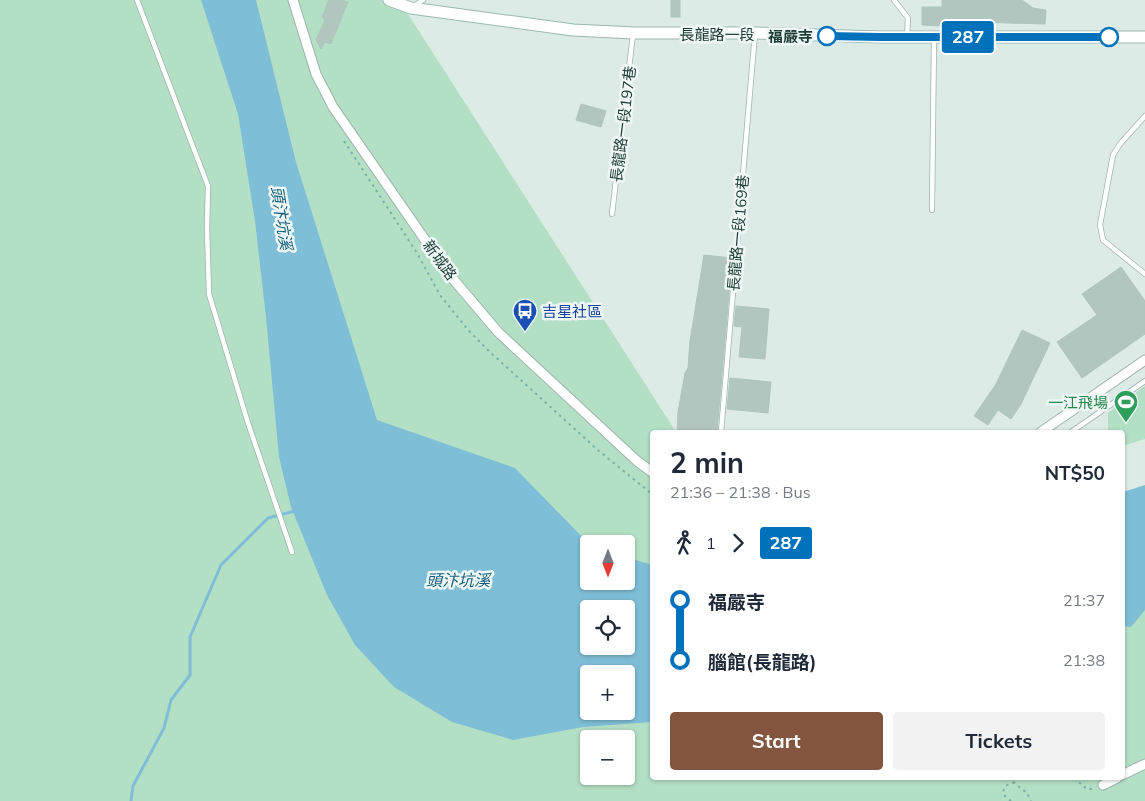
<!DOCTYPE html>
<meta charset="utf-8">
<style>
body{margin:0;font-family:Mulish,"Noto Sans TC",sans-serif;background:#f2f2f3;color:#1f2937;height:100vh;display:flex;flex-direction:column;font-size:19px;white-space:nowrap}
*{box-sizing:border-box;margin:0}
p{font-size:16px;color:#747a83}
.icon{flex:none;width:28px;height:28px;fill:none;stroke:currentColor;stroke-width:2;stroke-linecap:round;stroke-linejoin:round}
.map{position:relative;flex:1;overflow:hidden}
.side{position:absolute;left:650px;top:430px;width:475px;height:350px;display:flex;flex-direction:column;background:#fff;border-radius:5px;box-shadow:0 1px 4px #0004}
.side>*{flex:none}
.badge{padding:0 10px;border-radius:4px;font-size:18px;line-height:32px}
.needle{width:32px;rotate:180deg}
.buttons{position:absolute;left:580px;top:535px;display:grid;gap:10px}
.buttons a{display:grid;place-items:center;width:55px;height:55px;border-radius:5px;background:#fff;box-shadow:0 1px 4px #0004;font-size:25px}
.map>.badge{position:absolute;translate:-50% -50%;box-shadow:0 0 0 2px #fff}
.legs{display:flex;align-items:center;gap:8px;height:55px;padding:0 20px;font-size:16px}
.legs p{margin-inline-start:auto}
.overview{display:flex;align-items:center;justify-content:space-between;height:85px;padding:0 20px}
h1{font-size:28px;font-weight:700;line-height:38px}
.button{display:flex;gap:10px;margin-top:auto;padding:10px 20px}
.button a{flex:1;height:58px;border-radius:5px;background:#84553e;color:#fff;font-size:20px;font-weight:700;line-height:58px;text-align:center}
.button a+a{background:#f2f2f3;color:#1f2937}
ul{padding:0 20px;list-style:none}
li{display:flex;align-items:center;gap:18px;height:60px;font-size:19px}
li i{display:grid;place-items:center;width:8px;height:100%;margin:0 6px;background:currentColor}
li i::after{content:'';width:12px;height:12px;margin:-6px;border:4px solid;border-radius:50%;background:#fff}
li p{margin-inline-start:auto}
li:first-child i{background:linear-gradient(#0000 50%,currentColor 0)}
li:last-child i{background:linear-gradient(currentColor 50%,#0000 0)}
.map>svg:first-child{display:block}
.green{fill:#b3dfc5;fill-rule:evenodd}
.water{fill:#7fbed7;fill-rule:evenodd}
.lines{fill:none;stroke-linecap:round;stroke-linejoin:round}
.stream{stroke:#7fbed7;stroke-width:3}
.building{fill:#b2c6c0;stroke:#afc5bf}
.lane-casing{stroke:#a0b3af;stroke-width:6}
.street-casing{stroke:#a0b3af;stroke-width:11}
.secondary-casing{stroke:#9bb8b1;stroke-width:13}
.path{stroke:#7ab2a8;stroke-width:2;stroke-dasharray:2.5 4;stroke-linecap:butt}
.lane{stroke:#fff;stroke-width:4.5}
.street{stroke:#fff;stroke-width:9}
.secondary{stroke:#fff;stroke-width:11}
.line-1-casing{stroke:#fff;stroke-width:11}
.line-1{stroke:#0072bc;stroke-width:8}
.stop-1-dot{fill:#fff;stroke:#0072bc;stroke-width:2.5}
.labels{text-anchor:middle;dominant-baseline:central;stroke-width:5;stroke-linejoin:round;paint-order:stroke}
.street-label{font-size:15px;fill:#1d3c38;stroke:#eef7f4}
.stop-label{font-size:15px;font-weight:bold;fill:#1d3c38;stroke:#eef7f4;text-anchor:end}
.transit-label{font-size:15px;fill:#164399;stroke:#eef7f4;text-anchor:start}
.leisure-label{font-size:15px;fill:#27864d;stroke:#eef7f4;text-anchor:end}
.water-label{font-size:16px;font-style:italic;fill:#125e7d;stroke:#eef7f4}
</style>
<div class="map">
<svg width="1145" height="801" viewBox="0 0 1145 801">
<rect width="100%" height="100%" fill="#ddebe7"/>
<g class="green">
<path d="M0,0H399L676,432H652V778H1122L1123,500L1145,497V801H0ZM589,544H626V581H589ZM589,609H626V646H589ZM589,674H626V711H589ZM589,739H626V776H589Z"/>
<path d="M1145,386V439L1123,446L1122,432H1108V413Z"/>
</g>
<g class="water">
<path d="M201,0H256L296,162L377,420L515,468L589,544V581H626V557L652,565V722L583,727L513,740L452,722L394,687L355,645L327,595L291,507L279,457L266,317L255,221L238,114ZM589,609H626V646H589ZM589,674H626V711H589Z"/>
<path d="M1145,485V610L1131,627L1123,626V492Z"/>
</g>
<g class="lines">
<path class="stream" d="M131,801L133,786L164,728L171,700L190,675V637L221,565L268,518L295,511"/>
</g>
<g class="building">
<path d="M329,0H342L348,2L331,44L325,42L321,49L316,40L325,20L322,17Z"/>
<rect x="671" y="0" width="9" height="17"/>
<path d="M942,0H1022L1033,8L1046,10L1045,24L941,21V26L922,25V7H942Z"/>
<path d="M581,104L606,111L601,127L576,120Z"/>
<path d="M704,255L732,258L717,432H677L678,412L685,373L688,368L690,341Z"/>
<path d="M1121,267L1145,301V334L1082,378L1057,342L1097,315L1082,294Z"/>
<path d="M736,306L769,309L765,359L739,357L742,327L734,326Z"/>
<path d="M1022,330L1050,343L1021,404L1011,419L998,410L988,425L974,416L996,384Z"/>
<path d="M730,378L771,382L768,413L727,409Z"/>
</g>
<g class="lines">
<defs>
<g id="lane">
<path d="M137,0L208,186L207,228L209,294L248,423L292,552"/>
<path d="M894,0L908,18L907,36"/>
<path d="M414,6L423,0"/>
<path d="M1145,116L1120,144L1113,155L1100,225L1103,240L1145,274"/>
<path d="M932,210L934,39"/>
<path d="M612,214L633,34"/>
<path d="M721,432L755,33"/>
<path d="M1071,432L1145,381"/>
</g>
<g id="street">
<path d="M293,0L316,74L333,107L448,273L498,332L637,461L652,472"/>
<path d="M1041,432L1145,360"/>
<path d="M1122,775L1145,764"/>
<path d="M1103,785L1117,778"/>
</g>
<path id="secondary" d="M389,0L411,8L573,30L634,33H755L880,37H1145"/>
</defs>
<use href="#lane" class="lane-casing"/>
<use href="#street" class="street-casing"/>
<use href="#secondary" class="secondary-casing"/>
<g class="path">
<path d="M344,141L417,253L440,295L468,330L491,353L599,451L652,494"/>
<path d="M1008,778L1027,793L1031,801"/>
<path d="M1074,778L1087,789H1094"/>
<path d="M1011,801L1005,796L1003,792C1005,785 1008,784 1015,782"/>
</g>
<use href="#lane" class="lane"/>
<use href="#street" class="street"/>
<use href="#secondary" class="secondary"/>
</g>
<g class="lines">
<defs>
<path id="line-1" d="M827,36L880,37H1109"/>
</defs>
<use href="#line-1" class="line-1-casing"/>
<use href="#line-1" class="line-1"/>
</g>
<defs>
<symbol id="bus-pin" viewBox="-11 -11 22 30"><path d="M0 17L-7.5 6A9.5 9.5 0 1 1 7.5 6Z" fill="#1a4fb4" stroke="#eef7f4"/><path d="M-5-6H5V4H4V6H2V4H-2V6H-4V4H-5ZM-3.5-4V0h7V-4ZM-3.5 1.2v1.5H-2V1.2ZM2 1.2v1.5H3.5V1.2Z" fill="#fff"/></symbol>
<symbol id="stadium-pin" viewBox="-11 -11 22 30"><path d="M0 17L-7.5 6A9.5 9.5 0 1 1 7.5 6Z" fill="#2e9e5b" stroke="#eef7f4"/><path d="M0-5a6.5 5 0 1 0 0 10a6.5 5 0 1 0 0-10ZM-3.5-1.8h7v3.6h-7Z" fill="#fff"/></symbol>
</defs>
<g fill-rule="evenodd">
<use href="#bus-pin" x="511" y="297" width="28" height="38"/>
<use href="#stadium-pin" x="1112" y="388" width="28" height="38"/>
</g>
<g class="stop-1-dot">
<circle cx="827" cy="36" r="9"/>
<circle cx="1109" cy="37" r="9"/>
</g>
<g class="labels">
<g class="street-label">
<text x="717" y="34">長龍路一段</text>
<text transform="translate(623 124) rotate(-83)">長龍路一段197巷</text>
<text transform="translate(738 233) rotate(-85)">長龍路一段169巷</text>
<text transform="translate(440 260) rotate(54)">新城路</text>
</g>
<g class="stop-label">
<text x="813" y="36">福嚴寺</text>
</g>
<g class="transit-label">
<text x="542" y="311">吉星社區</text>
</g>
<g class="leisure-label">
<text x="1108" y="402">一江飛場</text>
</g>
<g class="water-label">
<text transform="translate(282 218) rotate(81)">頭汴坑溪</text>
<text x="458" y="580">頭汴坑溪</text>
</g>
</g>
</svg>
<div class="buttons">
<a><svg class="needle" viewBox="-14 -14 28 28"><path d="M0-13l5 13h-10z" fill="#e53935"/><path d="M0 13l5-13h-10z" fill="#747a83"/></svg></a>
<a><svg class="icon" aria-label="locate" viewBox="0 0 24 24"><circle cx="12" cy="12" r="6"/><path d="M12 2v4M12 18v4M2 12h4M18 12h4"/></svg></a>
<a>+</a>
<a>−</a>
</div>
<b class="badge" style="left:968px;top:37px;background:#0072bc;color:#fff">287</b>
<section class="side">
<div class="overview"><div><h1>2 min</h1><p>21:36 – 21:38 · Bus</p></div><b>NT$50</b></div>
<div class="legs"><svg class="icon" aria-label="walk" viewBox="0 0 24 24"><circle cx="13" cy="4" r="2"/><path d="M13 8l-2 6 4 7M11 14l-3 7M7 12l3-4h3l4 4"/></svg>1<svg class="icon" aria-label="forward" viewBox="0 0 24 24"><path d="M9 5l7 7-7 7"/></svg><b class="badge" style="background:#0072bc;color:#fff">287</b></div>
<ul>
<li><i style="color:#0072bc"></i><b>福嚴寺</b><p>21:37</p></li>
<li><i style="color:#0072bc"></i><b>腦館(長龍路)</b><p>21:38</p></li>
</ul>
<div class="button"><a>Start</a><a>Tickets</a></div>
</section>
</div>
